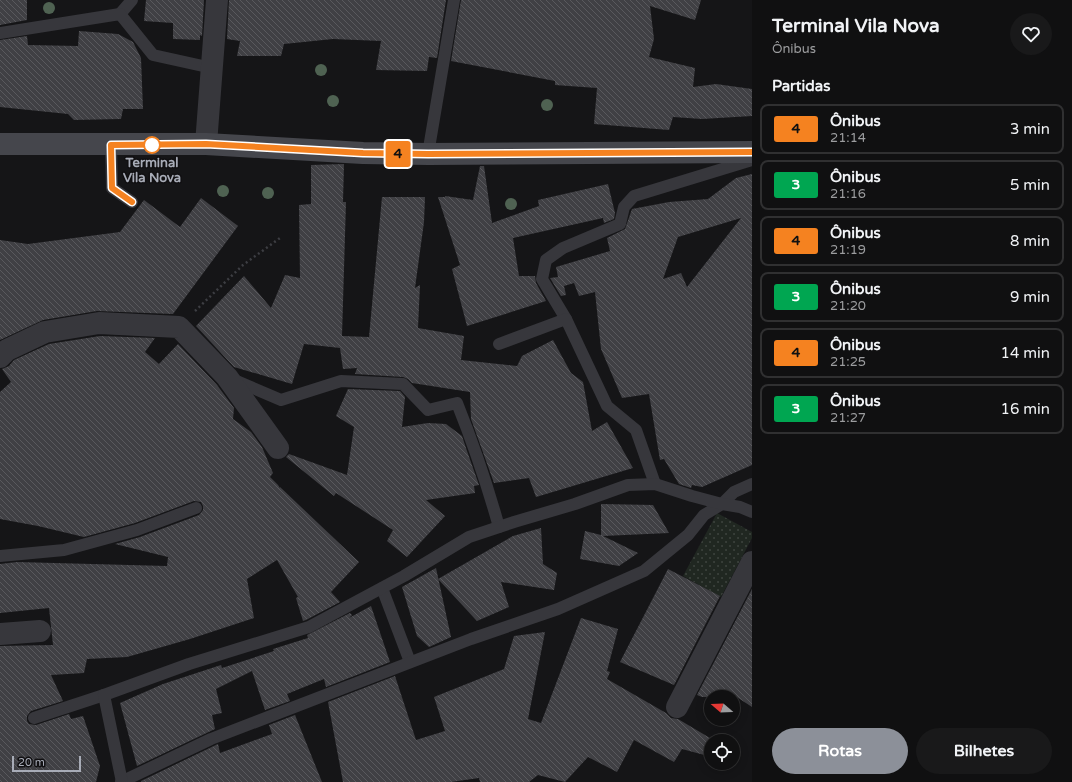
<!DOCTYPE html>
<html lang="pt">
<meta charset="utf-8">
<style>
body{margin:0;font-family:"Varela Round",sans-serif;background:#19191a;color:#f1f3f6;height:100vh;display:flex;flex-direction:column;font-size:15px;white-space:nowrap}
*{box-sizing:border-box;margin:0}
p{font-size:13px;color:#9c9d9f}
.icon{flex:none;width:22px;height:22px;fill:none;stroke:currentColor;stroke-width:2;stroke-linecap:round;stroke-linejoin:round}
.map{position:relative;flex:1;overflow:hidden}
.panel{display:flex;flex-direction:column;background:#101011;width:320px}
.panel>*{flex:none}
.badge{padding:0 8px;border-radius:3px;font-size:14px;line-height:26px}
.needle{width:26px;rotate:289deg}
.controls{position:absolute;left:704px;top:690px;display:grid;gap:8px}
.controls a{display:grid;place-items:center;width:36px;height:36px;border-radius:50%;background:#101011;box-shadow:0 2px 10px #0003,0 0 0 1px #303031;font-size:20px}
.scale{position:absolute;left:12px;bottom:10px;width:69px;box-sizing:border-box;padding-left:4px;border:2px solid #a8acb7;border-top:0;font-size:11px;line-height:14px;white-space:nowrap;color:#a8acb7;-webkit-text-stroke:3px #111012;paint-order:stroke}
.map>.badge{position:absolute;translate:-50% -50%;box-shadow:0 0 0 2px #fff}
h2{padding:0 20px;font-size:15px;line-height:36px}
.round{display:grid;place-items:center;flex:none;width:42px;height:42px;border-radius:21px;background:#19191a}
.head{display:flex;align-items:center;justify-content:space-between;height:68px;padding:0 20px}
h1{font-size:19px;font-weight:700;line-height:30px}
.button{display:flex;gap:8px;margin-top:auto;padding:8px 20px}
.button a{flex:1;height:46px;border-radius:24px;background:#8c9099;color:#fff;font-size:16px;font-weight:700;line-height:46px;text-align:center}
.button a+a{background:#19191a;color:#f1f3f6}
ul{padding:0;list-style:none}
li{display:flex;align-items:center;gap:12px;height:50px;margin:0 8px 6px;padding:0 12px;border:2px solid #303031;border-radius:8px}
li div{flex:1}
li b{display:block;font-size:15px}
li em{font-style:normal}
li .badge{min-width:44px;font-weight:700;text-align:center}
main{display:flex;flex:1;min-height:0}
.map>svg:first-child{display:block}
.grass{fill:url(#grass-dots)}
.building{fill:url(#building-back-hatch);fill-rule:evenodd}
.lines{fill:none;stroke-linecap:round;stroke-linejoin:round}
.path{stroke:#3d3e43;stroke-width:2.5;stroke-dasharray:2 3;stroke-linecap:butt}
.lane{stroke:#37373c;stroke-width:12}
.street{stroke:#37373c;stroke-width:22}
.secondary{stroke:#45464c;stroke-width:22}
.tree{fill:#4f6252}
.line-casing{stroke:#fff;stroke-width:9}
.line{stroke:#f58220;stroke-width:6}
.stop-dot{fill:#fff;stroke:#f58220;stroke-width:2}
.labels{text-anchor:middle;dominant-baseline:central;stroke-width:3;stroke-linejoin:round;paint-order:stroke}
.stop-label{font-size:13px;font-weight:bold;fill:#a8acb7;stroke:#111012}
</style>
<main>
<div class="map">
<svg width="752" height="782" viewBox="0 0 752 782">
<defs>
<pattern id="grass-dots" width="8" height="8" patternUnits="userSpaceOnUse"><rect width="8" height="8" fill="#202721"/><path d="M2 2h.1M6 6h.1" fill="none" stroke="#3e443f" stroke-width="1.8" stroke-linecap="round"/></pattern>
<pattern id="building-back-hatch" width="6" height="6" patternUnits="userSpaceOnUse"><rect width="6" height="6" fill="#404044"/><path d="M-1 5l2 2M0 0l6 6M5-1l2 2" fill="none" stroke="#59595d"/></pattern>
</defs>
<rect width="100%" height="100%" fill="#151517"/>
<path class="grass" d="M717,513L752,532V538L721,597L683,576Z"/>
<g class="building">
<path d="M0,0H27V20L0,25Z"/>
<path d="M146,0H204L202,36L200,35V40L173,39V23L144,21Z"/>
<path d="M229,0H446L437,58L429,57L427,71L376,70L381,41L333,39L284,44L281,56H237L240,41L227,39Z"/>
<path d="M461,0H701L695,20L650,6L654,39L649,57L695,68L693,87L716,84L752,89V116L702,119L673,117L669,130L594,124L597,88L555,85V81L451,61Z"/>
<path d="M79,31L118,34L133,42L141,58L143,109H123L121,119L74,120L68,114L0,107V40L27,36L28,45L78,46Z"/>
<path d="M344,164L343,202H346L342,336L369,337L382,197H425L424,222L415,288L420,285L418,328L464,336L461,360L517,366L522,356L553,340L571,373L583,382L592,431L607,422L633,468L536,497L529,478L494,483L471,419L470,392L412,383L408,379L403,377L355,374L357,368L343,369L340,348L304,344L292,384L234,367L196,326L244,276L271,308L285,275L300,278L299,205L311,204V165Z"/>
<path d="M480,166H484L492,223L539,206L538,200L608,184L615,213L614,219L604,223L603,218L513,238L519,276H535L536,283L546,301L467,326L452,269L460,265L438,197H445V196L473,200Z"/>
<path d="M752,174V465L702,487L692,485L691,488L679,484L664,459L660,460L649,394L622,398L601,349L595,292L579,296L574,283L564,286L566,295L561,296L550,278L558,277L556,267L610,251L607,238L625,229L632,209L669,202L708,199L736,178ZM741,218L687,287L681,273L663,279L678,237Z"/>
<path d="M201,198L238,226L173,314L97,311L43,320L0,340V240L28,244L120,232L144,200L180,227Z"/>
<path d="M100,336L155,338L145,352L159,364L178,344L217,385L234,408L233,419L251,432L262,447L273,473L270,477L278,485L280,488V487L359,562L331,592L340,602L306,620L303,621L296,598L298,597L277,560L247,579L254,618L190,639L127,657L87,659L84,673L51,675L63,701L31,711L27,716V721L29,724L36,725L69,714L71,719L83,716L100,766L96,782H0V646L53,645L49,608L0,613V564L17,562L167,566L168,557L115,544L140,537L199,515L203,510V506L201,502L194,501L135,523L84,537L38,526L0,519V392L11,382L2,369L9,366L14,360L49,344Z"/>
<path d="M348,389L400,391L405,397L402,427L428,423L446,424L462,436L467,451L479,485L474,486L475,493L426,500L445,516L407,557L387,541L393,530L336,493L334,496L286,457L289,454L347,475L354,427L336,416Z"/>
<path d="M601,504L653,505L669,533L603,536L638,553L619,566L580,559L585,531L601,535Z"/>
<path d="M541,528L543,564L557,573L554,590L501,582L509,607L477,621L438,579L513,536Z"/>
<path d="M436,568L451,637L429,647L417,636L402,587Z"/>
<path d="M668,569L720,596L674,685L620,662Z"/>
<path d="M752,589V707L726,690L721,697H702L697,695Z"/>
<path d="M371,606L390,662L326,687L324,679L287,694L290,701L265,710L252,671L216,689L222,713L212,715L215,729L137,766L120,703L163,684L221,665L222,668L274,651L273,649L308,638L307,635L350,613L352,615L349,618Z"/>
<path d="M581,618L618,629L607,671L610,672L607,679L666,713L671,718L678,719L715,741H711V751L708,756L682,749L674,762L634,740L617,772L588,757L565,782L538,775L529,782H480L479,778L451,782H343L328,702L395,676L416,740L445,731L434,697L504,669L514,636L545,632L528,719L541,723Z"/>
<path d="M295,715L322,782H141V781L218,744L220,753L272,734L269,725Z"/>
</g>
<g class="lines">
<path class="path" d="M195,311L243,265L280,238"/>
<g class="lane">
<path d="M120,14L132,0"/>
<path d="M0,33L120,14L153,55L212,68"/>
<path d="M111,145L112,188L132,202"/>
<path d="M428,154L454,0"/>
<path d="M566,319L542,279L546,260L563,248L620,224L624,207L634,196L752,160"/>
<path d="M499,344L566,319L607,406L636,430L655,484"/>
<path d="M232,379L281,400L341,381L403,384L428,410L457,403C473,443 487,484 499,527"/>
<path d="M0,556L64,550L137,530L196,508"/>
<path d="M382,588L410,662"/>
<path d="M34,718L104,695"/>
<path d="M121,782L211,739L471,639L558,609L644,571L688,535L704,515L722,504L734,492L752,484"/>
<path d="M122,782L104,695L189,664L309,627L404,576L469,537L514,522L575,504L628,485L655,484L692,496L722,504L740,507L752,512"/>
</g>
<g class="street">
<path d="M206,144L217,0"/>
<path d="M0,357L7,350L45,332L99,323L179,327L227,377L278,448"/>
<path d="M0,634L40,631"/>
<path d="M677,707L752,562"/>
</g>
<path class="secondary" d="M0,144H206L363,153L428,154L752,152"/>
</g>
<g class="tree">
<circle cx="49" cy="8" r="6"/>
<circle cx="321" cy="70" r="6"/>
<circle cx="333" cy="101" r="6"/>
<circle cx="547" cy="105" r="6"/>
<circle cx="223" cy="191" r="6"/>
<circle cx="268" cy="193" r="6"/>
<circle cx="511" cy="204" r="6"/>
</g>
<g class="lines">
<defs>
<path id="line" d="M132,202L112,188L111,145L206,144L363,153L428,154L752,152"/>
</defs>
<use href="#line" class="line-casing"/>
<use href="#line" class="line"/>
</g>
<circle class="stop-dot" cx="152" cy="145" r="8"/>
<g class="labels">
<g class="stop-label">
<text x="152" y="163">Terminal<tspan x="152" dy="15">Vila Nova</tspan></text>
</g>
</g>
</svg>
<div class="controls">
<a><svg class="needle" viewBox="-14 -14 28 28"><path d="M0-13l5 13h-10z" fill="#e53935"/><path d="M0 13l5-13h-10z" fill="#9c9d9f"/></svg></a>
<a><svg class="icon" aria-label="locate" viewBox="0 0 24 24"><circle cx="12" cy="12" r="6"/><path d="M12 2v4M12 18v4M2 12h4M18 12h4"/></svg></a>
</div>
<div class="scale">20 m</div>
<b class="badge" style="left:398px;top:154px;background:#f58220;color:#111">4</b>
</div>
<section class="panel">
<div class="head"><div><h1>Terminal Vila Nova</h1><p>Ônibus</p></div><a class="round"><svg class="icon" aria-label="heart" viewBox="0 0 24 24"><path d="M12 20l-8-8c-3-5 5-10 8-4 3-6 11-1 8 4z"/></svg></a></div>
<h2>Partidas</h2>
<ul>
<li><span class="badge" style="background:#f58220;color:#111">4</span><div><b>Ônibus</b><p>21:14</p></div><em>3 min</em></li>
<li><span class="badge" style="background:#00a651;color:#fff">3</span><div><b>Ônibus</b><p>21:16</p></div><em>5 min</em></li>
<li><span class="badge" style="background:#f58220;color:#111">4</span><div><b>Ônibus</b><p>21:19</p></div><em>8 min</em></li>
<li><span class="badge" style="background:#00a651;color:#fff">3</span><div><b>Ônibus</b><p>21:20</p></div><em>9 min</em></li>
<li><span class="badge" style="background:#f58220;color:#111">4</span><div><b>Ônibus</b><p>21:25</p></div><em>14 min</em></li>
<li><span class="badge" style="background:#00a651;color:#fff">3</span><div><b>Ônibus</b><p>21:27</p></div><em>16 min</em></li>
</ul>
<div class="button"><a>Rotas</a><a>Bilhetes</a></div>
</section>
</main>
